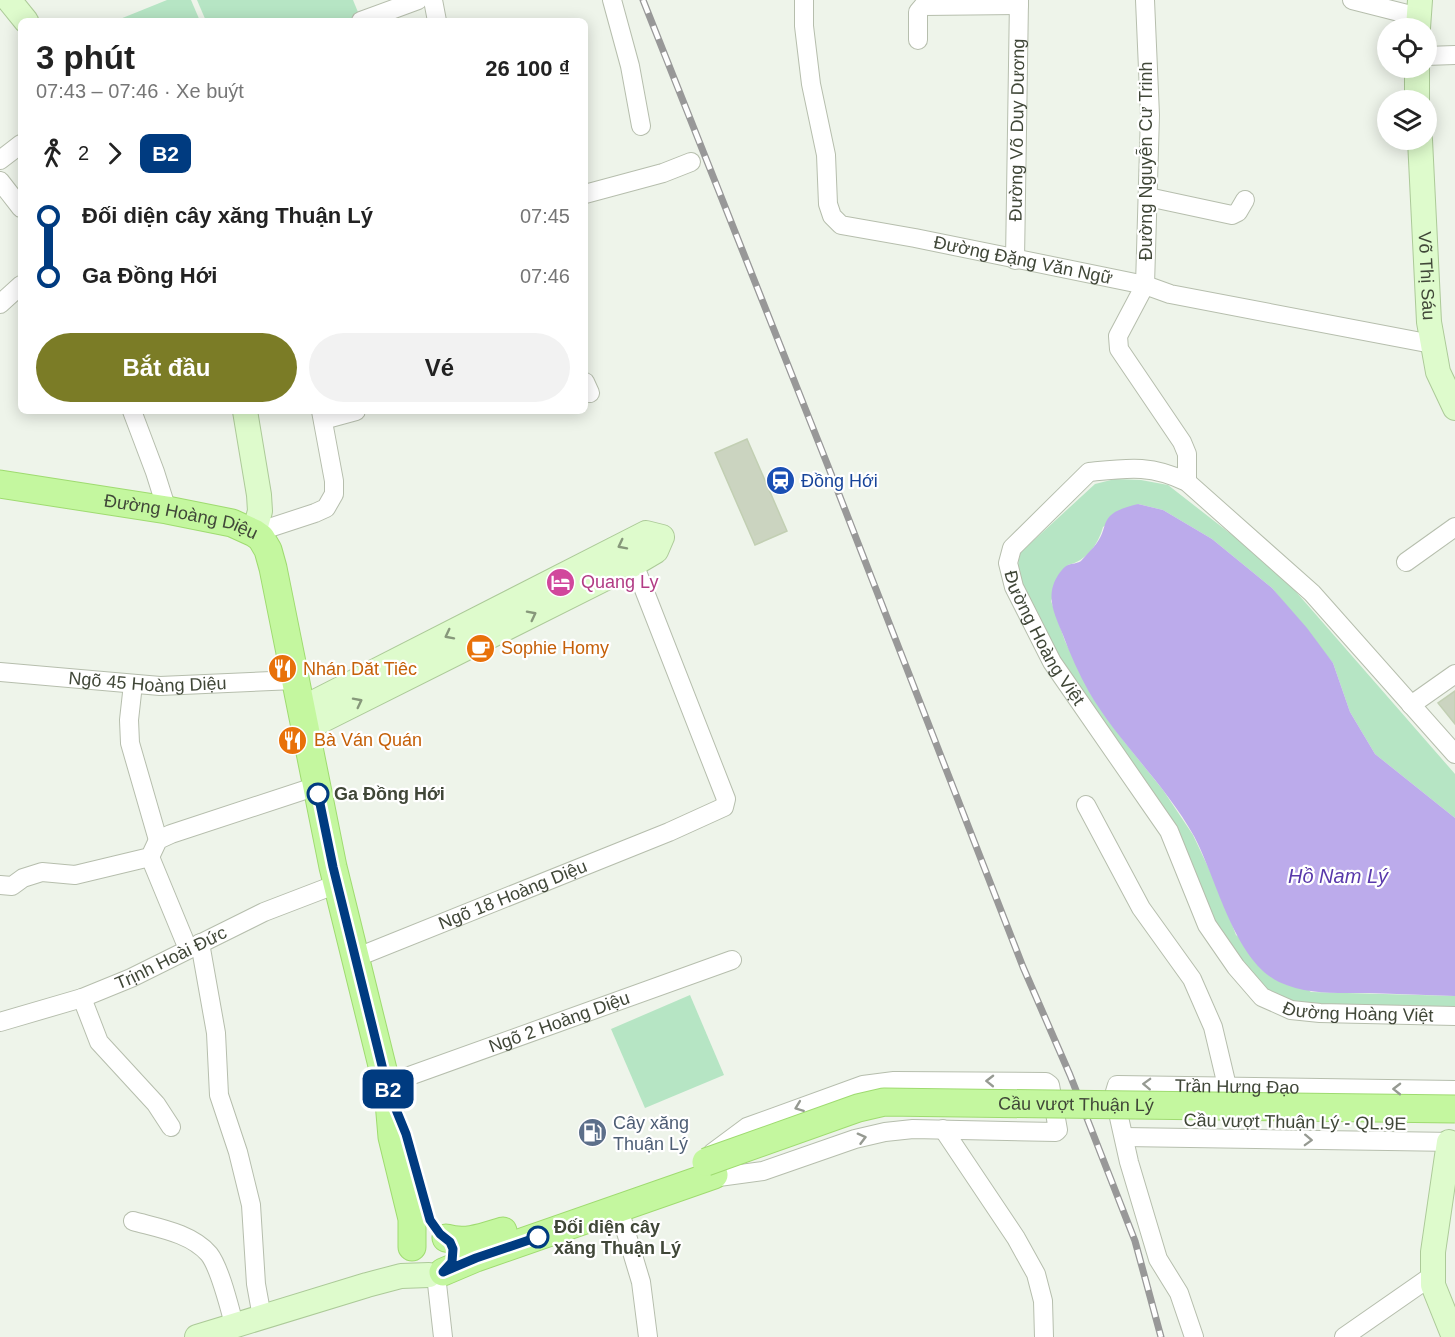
<!DOCTYPE html>
<html lang="vi">
<meta charset="utf-8">
<style>
body{margin:0;font-family:Helvetica,sans-serif;background:#f2f2f2;color:#222;height:100vh;display:flex;flex-direction:column;font-size:22px;white-space:nowrap}
*{box-sizing:border-box;margin:0}
p{font-size:20px;color:#767676}
.icon{flex:none;width:33px;height:33px;fill:none;stroke:currentColor;stroke-width:2;stroke-linecap:round;stroke-linejoin:round}
.map{position:relative;flex:1;overflow:hidden}
.panel{position:absolute;left:18px;top:18px;width:570px;height:396px;display:flex;flex-direction:column;background:#fff;border-radius:9px;box-shadow:0 3px 15px #0003}
.panel>*{flex:none}
.badge{padding:0 12px;border-radius:9px;font-size:21px;line-height:39px}
.controls{position:absolute;left:1377px;top:18px;display:grid;gap:12px}
.controls a{display:grid;place-items:center;width:60px;height:60px;border-radius:50%;background:#fff;box-shadow:0 3px 15px #0003;font-size:30px}
.map>.badge{position:absolute;translate:-50% -50%;box-shadow:0 0 0 3px #fff}
.legs{display:flex;align-items:center;gap:9px;height:66px;padding:0 18px;font-size:20px}
.legs p{margin-inline-start:auto}
.overview{display:flex;align-items:center;justify-content:space-between;height:102px;padding:0 18px}
h1{font-size:33px;font-weight:700;line-height:45px}
.cta{display:flex;gap:12px;margin-top:auto;padding:12px 18px}
.cta a{flex:1;height:69px;border-radius:36px;background:#7b7c26;color:#fff;font-size:24px;font-weight:700;line-height:69px;text-align:center}
.cta a+a{background:#f2f2f2;color:#222}
ul{padding:0 18px;list-style:none}
li{display:flex;align-items:center;gap:21px;height:60px;font-size:22px}
li i{display:grid;place-items:center;width:9px;height:100%;margin:0 8px;background:currentColor}
li i::after{content:'';width:15px;height:15px;margin:-8px;border:4px solid;border-radius:50%;background:#fff}
li p{margin-inline-start:auto}
li:first-child i{background:linear-gradient(#0000 50%,currentColor 0)}
li:last-child i{background:linear-gradient(currentColor 50%,#0000 0)}
.map>svg:first-child{display:block}
.green{fill:#b6e5c4}
.water{fill:#bcabeb}
.building{fill:#cbd4c0;stroke:#c2cfb3;stroke-width:1.5}
.lines{fill:none;stroke-linecap:round;stroke-linejoin:round}
.street-casing{stroke:#b6bead;stroke-width:20}
.secondary-casing{stroke:#acca98;stroke-width:26}
.primary-casing{stroke:#9fdb70;stroke-width:29}
.street{stroke:#fff;stroke-width:18}
.secondary{stroke:#defbcc;stroke-width:24}
.primary{stroke:#c4f79f;stroke-width:27}
.rail-casing{stroke:#989898;stroke-width:7}
.rail{stroke:#fff;stroke-width:4.5;stroke-dasharray:14;stroke-linecap:butt}
.primary-bridge-casing{stroke:#9fdb70;stroke-width:29;stroke-linecap:butt}
.primary-bridge{stroke:#c4f79f;stroke-width:27}
.oneway{stroke:#87987b}
.oneway2{stroke:#969a92}
.line-1-casing{stroke:#fff;stroke-width:14}
.line-1{stroke:#003b80;stroke-width:9}
.stop-1-dot{fill:#fff;stroke:#003b80;stroke-width:3}
.labels{text-anchor:middle;dominant-baseline:central;stroke-width:4.5;stroke-linejoin:round;paint-order:stroke}
.street-label{font-size:18px;fill:#404738;stroke:#fff}
.transit-label{font-size:18px;fill:#164399;stroke:#fff;text-anchor:start}
.hotel-label{font-size:18px;fill:#b23c85;stroke:#fff;text-anchor:start}
.food-label{font-size:18px;fill:#c56008;stroke:#fff;text-anchor:start}
.stop-label{font-size:18px;font-weight:bold;fill:#404738;stroke:#fff;text-anchor:start}
.service-label{font-size:18px;fill:#4e5e75;stroke:#fff;text-anchor:start}
.water-label{font-size:20px;font-style:italic;fill:#5939ab;stroke:#fff}
</style>
<div class="map">
<svg width="1455" height="1337" viewBox="0 0 1455 1337">
<rect width="100%" height="100%" fill="#eef4ea"/>
<g class="green">
<path d="M167,0H191L200,21H115Z"/>
<path d="M197,0H353L360,17L350,21H206Z"/>
<path d="M1115,479L1141,480L1168,485L1277,570L1455,774V818L1375,754L1350,712L1333,663L1272,588L1212,539L1163,510L1138,504L1103,527C1098,545 1086,561 1068,565L1051,601L1065,641L1090,693L1123,740L1163,790L1193,835L1218,888L1236,935L1311,992L1455,996V1009L1289,1003L1270,995L1233,955L1067,677L1021,583L1018,565L1020,553L1095,484Z"/>
<path d="M690,995L724,1075L645,1108L611,1029Z"/>
</g>
<path class="water" d="M1138,504L1163,510L1212,539L1272,588L1307,628L1333,663L1350,712L1375,754L1455,818V996C1426,995 1397,994 1369,993C1339,993 1307,995 1279,982C1234,960 1217,879 1194,836C1165,784 1119,743 1089,692C1079,674 1070,654 1063,635C1056,618 1047,601 1054,583C1057,576 1062,568 1068,565C1072,563 1077,564 1081,561C1084,558 1087,554 1090,551C1115,527 1091,515 1138,504Z"/>
<g class="building">
<path d="M747,439L787,531L755,545L715,453Z"/>
<path d="M1455,691V724L1438,703Z"/>
</g>
<g class="lines">
<defs>
<g id="street">
<path d="M433,0L437,21"/>
<path d="M612,0L630,66L641,126"/>
<path id="s1" d="M804,0V26L811,84L826,155L828,204L832,216L841,225L915,238L1145,285L1170,294L1432,344"/>
<path d="M1145,0L1150,115L1145,285L1118,336L1119,349L1182,442L1187,454V482"/>
<path d="M1352,0L1419,17"/>
<path d="M361,21L418,0"/>
<path d="M918,40V12L923,6L1019,5"/>
<path d="M1426,56L1455,55"/>
<path d="M0,160L21,144"/>
<path d="M0,181L21,208"/>
<path d="M585,194L663,173L691,162"/>
<path d="M1148,197L1232,215L1238,212L1245,200"/>
<path id="s2" d="M1015,260L1019,0"/>
<path d="M0,304L21,285"/>
<path d="M585,382L590,393"/>
<path d="M132,411L155,472L167,510"/>
<path d="M323,420L356,411"/>
<path d="M254,533L315,513L326,508L334,494V481L321,411"/>
<path d="M1406,562L1455,527"/>
<path id="s3" d="M0,672L160,686L295,680"/>
<path d="M133,684L129,720L130,743L158,840"/>
<path d="M1411,705L1455,674"/>
<path id="s4" d="M1455,754L1312,593L1187,482C1151,464 1127,468 1089,472L1012,548L1008,563L1014,587L1052,662L1169,831L1207,925L1236,967L1262,997L1291,1010L1320,1013L1455,1016"/>
<path d="M1086,805L1141,908L1192,979L1213,1027L1227,1086"/>
<path d="M150,857L188,949"/>
<path d="M0,885L12,886L23,878L42,872L75,875L150,857L158,840L171,834L317,786"/>
<path d="M200,943L216,1033L219,1095L238,1152L251,1205L256,1284L262,1317"/>
<path id="s5" d="M355,958L669,832L724,807L726,799L634,564"/>
<path d="M82,998L99,1042L156,1104L171,1127"/>
<path id="s6" d="M0,1022L82,998L131,978L264,912L337,884"/>
<path id="s7" d="M387,1084L732,960"/>
<path d="M943,1129L1016,1238L1036,1274L1043,1301L1044,1337"/>
<path d="M1124,1137L1455,1142"/>
<path d="M704,1179L763,1171L855,1139L885,1132L913,1129L1056,1132L1058,1130L1050,1085L1046,1082L894,1081L863,1085L747,1127L712,1153"/>
<path d="M619,1209L641,1282L648,1337"/>
<path d="M133,1221C158,1228 191,1233 209,1254C220,1268 229,1306 234,1324"/>
<path d="M436,1275L443,1337"/>
<path id="s8" d="M1194,1337L1179,1293L1158,1259L1129,1162L1114,1095L1117,1085L1455,1090"/>
<path d="M1344,1337L1433,1275"/>
</g>
<g id="secondary">
<path d="M9,0L26,21"/>
<path d="M1418,28L1420,0"/>
<path d="M1417,68V100"/>
<path id="s9" d="M1420,140L1429,322L1438,372L1455,408"/>
<path d="M245,411L259,495L260,511L254,533"/>
<path d="M301,709L646,533L662,537L656,551L634,564L305,729"/>
<path d="M1449,1142L1433,1252V1285L1454,1337"/>
<path d="M197,1337L367,1285L401,1276L429,1275"/>
</g>
<g id="primary">
<path id="s10" d="M0,484L167,510L232,523L254,533L261,538L268,550L273,568L333,867L388,1090L392,1137L412,1219V1247"/>
<path d="M446,1238C466,1244 483,1237 503,1231"/>
<path d="M443,1272L476,1258L714,1175"/>
</g>
</defs>
<use href="#street" class="street-casing"/>
<use href="#secondary" class="secondary-casing"/>
<use href="#primary" class="primary-casing"/>
<use href="#street" class="street"/>
<use href="#secondary" class="secondary"/>
<use href="#primary" class="primary"/>
<defs>
<path id="rail" d="M643,0L828,466L1023,967L1070,1075L1135,1241L1161,1337"/>
</defs>
<use href="#rail" class="rail-casing"/>
<use href="#rail" class="rail"/>
<defs>
<g id="primary-bridge">
<path id="s11" d="M706,1162L858,1108L884,1102L1455,1109"/>
</g>
</defs>
<use href="#primary-bridge" class="primary-bridge-casing"/>
<use href="#primary-bridge" class="primary-bridge"/>
</g>
<defs><path id="oneway-chevron" d="M-2-3.5L2.5 0L-2 3.5" fill="none" stroke-width="1.6" stroke-linecap="round" stroke-linejoin="round" transform="scale(1.5)"/></defs>
<g class="oneway">
<use href="#oneway-chevron" transform="translate(622 545) rotate(153)"/>
<use href="#oneway-chevron" transform="translate(532 615) rotate(-27)"/>
<use href="#oneway-chevron" transform="translate(449 635) rotate(153)"/>
<use href="#oneway-chevron" transform="translate(358 702) rotate(-27)"/>
</g>
<g class="oneway2">
<use href="#oneway-chevron" transform="translate(990 1081) rotate(-179)"/>
<use href="#oneway-chevron" transform="translate(1147 1084) rotate(-178)"/>
<use href="#oneway-chevron" transform="translate(1397 1089) rotate(-179)"/>
<use href="#oneway-chevron" transform="translate(799 1107) rotate(159)"/>
<use href="#oneway-chevron" transform="translate(862 1138) rotate(-15)"/>
<use href="#oneway-chevron" transform="translate(1308 1140) rotate(2)"/>
</g>
<g class="lines">
<defs>
<path id="line-1" d="M318,794L333,867L388,1090L406,1134L430,1220L440,1234L450,1242L453,1249L452,1262L443,1272L476,1258L538,1237"/>
</defs>
<use href="#line-1" class="line-1-casing"/>
<use href="#line-1" class="line-1"/>
</g>
<defs>
<symbol id="station-disc" viewBox="-11 -11 22 22"><circle r="9.5" fill="#1a4fb4" stroke="#fff"/><path d="M-3-6H3Q5-6 5-4V2Q5 4 3 4L4.5 6H3L1.5 4h-3L-3 6H-4.5L-3 4Q-5 4-5 2V-4Q-5-6-3-6ZM-3.5-4v3h7v-3ZM-3.5 1v1.5H-2V1ZM2 1v1.5H3.5V1Z" fill="#fff"/></symbol>
<symbol id="hotel-disc" viewBox="-11 -11 22 22"><circle r="9.5" fill="#d1479c" stroke="#fff"/><path d="M-6-4.5h1.5V1H6V5H4.5V3h-9V5H-6ZM-4 0a1.8 1.8 0 1 1 3.6 0ZM.5 0V-2.5h3Q6-2.5 6 0Z" fill="#fff"/></symbol>
<symbol id="cafe-disc" viewBox="-11 -11 22 22"><circle r="9.5" fill="#e8710a" stroke="#fff"/><path d="M-5.5-4.5H6V0H3Q3 3.5 0 3.5H-2.5Q-5.5 3.5-5.5 0ZM3-3.2v2h1.7v-2ZM-6 4.5H4V6H-6Z" fill="#fff"/></symbol>
<symbol id="restaurant-disc" viewBox="-11 -11 22 22"><circle r="9.5" fill="#e8710a" stroke="#fff"/><path d="M-5-6h1v4h1v-4h1v4h1v-4h1v5L-1.5 .5V6h-2V.5L-5-1ZM5-6V6H3V1.5H1.5Q1.5-4 5-6Z" fill="#fff"/></symbol>
<symbol id="fuel-disc" viewBox="-11 -11 22 22"><circle r="9.5" fill="#5c6f8a" stroke="#fff"/><path d="M-5.5-6h7V0h2V4h1.3V-2.5L3-4.5l.8-.8L6-3V5H2.5V1h-1V6h-7ZM-4.2-4.7v3.2H.2V-4.7Z" fill="#fff"/></symbol>
</defs>
<g fill-rule="evenodd">
<use href="#station-disc" x="764" y="464" width="33" height="33"/>
<use href="#hotel-disc" x="544" y="566" width="33" height="33"/>
<use href="#cafe-disc" x="464" y="632" width="33" height="33"/>
<use href="#restaurant-disc" x="266" y="652" width="33" height="33"/>
<use href="#restaurant-disc" x="276" y="724" width="33" height="33"/>
<use href="#fuel-disc" x="576" y="1116" width="33" height="33"/>
</g>
<g class="stop-1-dot">
<circle cx="318" cy="794" r="10"/>
<circle cx="538" cy="1237" r="10"/>
</g>
<g class="labels">
<g class="street-label">
<text stroke="none"><textPath href="#s2" startOffset="130">Đường Võ Duy Dương</textPath></text>
<text transform="translate(1146 161) rotate(-90)">Đường Nguyễn Cư Trinh</text>
<text stroke="none"><textPath href="#s1" startOffset="417">Đường Đặng Văn Ngữ</textPath></text>
<text stroke="none"><textPath href="#s9" startOffset="136">Võ Thị Sáu</textPath></text>
<text stroke="none"><textPath href="#s10" startOffset="184">Đường Hoàng Diệu</textPath></text>
<text stroke="none"><textPath href="#s4" startOffset="690">Đường Hoàng Việt</textPath></text>
<text stroke="none"><textPath href="#s3" startOffset="148">Ngõ 45 Hoàng Diệu</textPath></text>
<text stroke="none"><textPath href="#s5" startOffset="170">Ngõ 18 Hoàng Diệu</textPath></text>
<text stroke="none"><textPath href="#s6" startOffset="183">Trịnh Hoài Đức</textPath></text>
<text stroke="none"><textPath href="#s4" startOffset="1212">Đường Hoàng Việt</textPath></text>
<text stroke="none"><textPath href="#s7" startOffset="183">Ngõ 2 Hoàng Diệu</textPath></text>
<text stroke="none"><textPath href="#s8" startOffset="387">Trần Hưng Đạo</textPath></text>
<text stroke="none"><textPath href="#s11" startOffset="380">Cầu vượt Thuận Lý</textPath></text>
<text transform="translate(1295 1122) rotate(1)">Cầu vượt Thuận Lý - QL.9E</text>
</g>
<g class="transit-label">
<text x="801" y="481">Đồng Hới</text>
</g>
<g class="hotel-label">
<text x="581" y="582">Quang Ly</text>
</g>
<g class="food-label">
<text x="501" y="648">Sophie Homy</text>
<text x="303" y="669">Nhán Dăt Tiêc</text>
<text x="314" y="740">Bà Ván Quán</text>
</g>
<g class="stop-label">
<text x="334" y="794">Ga Đồng Hới</text>
<text x="554" y="1227">Đối diện cây<tspan x="554" dy="21">xăng Thuận Lý</tspan></text>
</g>
<g class="service-label">
<text x="613" y="1123">Cây xăng<tspan x="613" dy="21">Thuận Lý</tspan></text>
</g>
<g class="water-label">
<text x="1338" y="876">Hồ Nam Lý</text>
</g>
</g>
</svg>
<div class="controls">
<a><svg class="icon" aria-label="locate" viewBox="0 0 24 24"><circle cx="12" cy="12" r="6"/><path d="M12 2v4M12 18v4M2 12h4M18 12h4"/></svg></a>
<a><svg class="icon" aria-label="layers" viewBox="0 0 24 24"><path d="M12 4l9 5-9 5-9-5zM3 14l9 5 9-5"/></svg></a>
</div>
<b class="badge" style="left:388px;top:1089px;background:#003b80;color:#fff">B2</b>
<section class="panel">
<div class="overview"><div><h1>3 phút</h1><p>07:43 – 07:46 · Xe buýt</p></div><b>26 100 ₫</b></div>
<div class="legs"><svg class="icon" aria-label="walk" viewBox="0 0 24 24"><circle cx="13" cy="4" r="2"/><path d="M13 8l-2 6 4 7M11 14l-3 7M7 12l3-4h3l4 4"/></svg>2<svg class="icon" aria-label="forward" viewBox="0 0 24 24"><path d="M9 5l7 7-7 7"/></svg><b class="badge" style="background:#003b80;color:#fff">B2</b></div>
<ul>
<li><i style="color:#003b80"></i><b>Đối diện cây xăng Thuận Lý</b><p>07:45</p></li>
<li><i style="color:#003b80"></i><b>Ga Đồng Hới</b><p>07:46</p></li>
</ul>
<div class="cta"><a>Bắt đầu</a><a>Vé</a></div>
</section>
</div>
